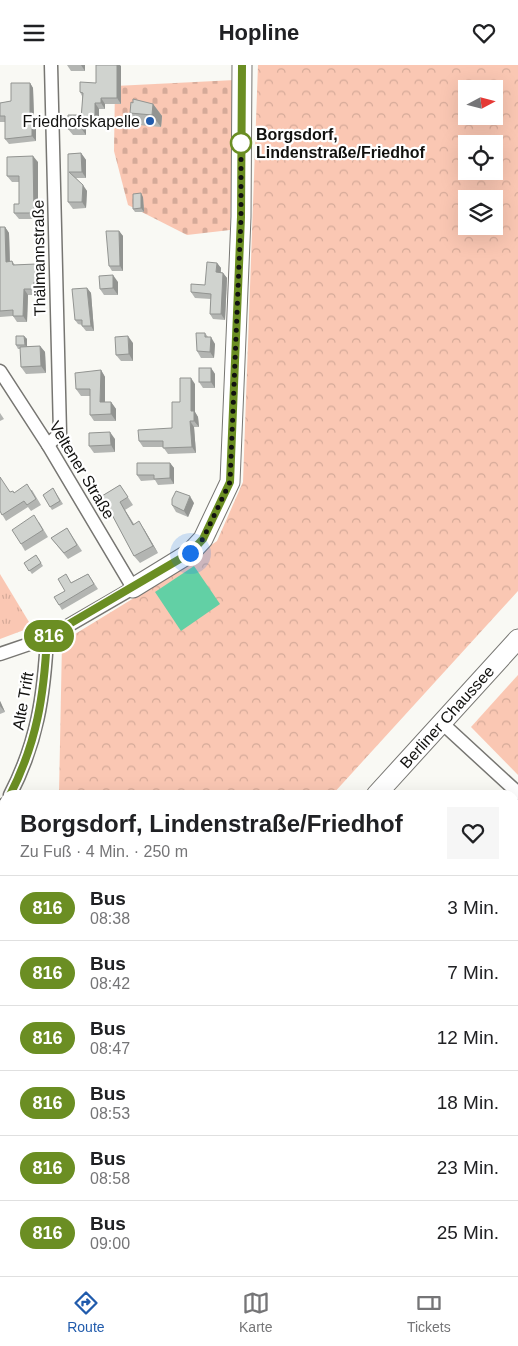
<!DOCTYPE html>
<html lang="de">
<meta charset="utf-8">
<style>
body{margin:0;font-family:Helvetica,sans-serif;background:#f6f6f6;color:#202124;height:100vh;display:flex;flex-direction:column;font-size:19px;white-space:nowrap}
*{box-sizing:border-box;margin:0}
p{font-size:16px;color:#757577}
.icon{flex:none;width:28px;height:28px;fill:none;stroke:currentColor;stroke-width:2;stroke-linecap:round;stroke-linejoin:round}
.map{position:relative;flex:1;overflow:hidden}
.details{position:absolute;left:0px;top:725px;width:519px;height:486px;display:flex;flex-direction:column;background:#fff;border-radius:15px 15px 0 0;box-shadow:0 5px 20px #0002}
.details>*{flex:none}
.badge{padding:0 10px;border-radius:16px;font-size:18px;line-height:32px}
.needle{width:32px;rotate:83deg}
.controls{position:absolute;left:458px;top:15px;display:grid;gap:10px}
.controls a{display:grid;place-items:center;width:45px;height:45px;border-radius:0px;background:#fff;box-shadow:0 5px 20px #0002;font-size:25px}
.you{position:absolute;width:25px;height:25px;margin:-12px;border:4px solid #fff;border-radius:50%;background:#1a73e8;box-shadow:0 0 0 8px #1a73e833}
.map>.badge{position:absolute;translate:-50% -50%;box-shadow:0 0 0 2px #fff}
.round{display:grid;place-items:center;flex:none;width:52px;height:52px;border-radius:0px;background:#f6f6f6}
.headline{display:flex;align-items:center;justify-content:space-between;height:85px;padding:0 20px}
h1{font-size:24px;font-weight:600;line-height:38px}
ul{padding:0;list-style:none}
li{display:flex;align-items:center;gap:15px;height:65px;padding:0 20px;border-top:1px solid #e0e0e0}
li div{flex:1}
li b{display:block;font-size:19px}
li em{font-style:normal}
li .badge{min-width:55px;font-weight:700;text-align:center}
header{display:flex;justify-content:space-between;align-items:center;height:65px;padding:0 20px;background:#fff;font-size:22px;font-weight:600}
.tab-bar{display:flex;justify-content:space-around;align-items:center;height:70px;border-top:1px solid #e0e0e0;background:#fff;font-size:14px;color:#757577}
.tab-bar a{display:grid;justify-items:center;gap:2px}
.tab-bar .active{color:#215bac}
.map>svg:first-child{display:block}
.grass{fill:url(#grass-tufts)}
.forest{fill:url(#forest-crowns);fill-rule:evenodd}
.cemetery{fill:url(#cemetery-stones)}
.water{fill:#62d0a5}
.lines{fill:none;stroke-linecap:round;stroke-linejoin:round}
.street-casing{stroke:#777672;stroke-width:15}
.secondary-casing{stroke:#777672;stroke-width:21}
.street{stroke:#fff;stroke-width:12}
.secondary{stroke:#fff;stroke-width:19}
.wall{fill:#b3b5b2}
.shaded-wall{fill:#929491}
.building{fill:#d0d3cf;stroke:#929491}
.line-casing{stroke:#fff;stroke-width:11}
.line{stroke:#6b8e23;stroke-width:8}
.walk{stroke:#11110f;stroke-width:5;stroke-dasharray:0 9}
.poi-dot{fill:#215bac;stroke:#fff;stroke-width:2}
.stop-dot{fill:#fff;stroke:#6b8e23;stroke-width:2.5}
.labels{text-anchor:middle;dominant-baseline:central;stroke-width:4.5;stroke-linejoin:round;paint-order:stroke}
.poi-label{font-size:16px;fill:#11110f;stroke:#fff;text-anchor:end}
.stop-label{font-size:16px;font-weight:bold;fill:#11110f;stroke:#fff;text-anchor:start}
.street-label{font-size:16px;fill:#11110f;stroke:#fff}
</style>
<header><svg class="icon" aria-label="menu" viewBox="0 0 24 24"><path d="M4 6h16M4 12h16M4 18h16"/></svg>Hopline<svg class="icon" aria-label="heart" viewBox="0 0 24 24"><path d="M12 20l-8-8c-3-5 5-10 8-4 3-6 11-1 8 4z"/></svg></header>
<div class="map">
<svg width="518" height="1211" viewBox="0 0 518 1211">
<defs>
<pattern id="grass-tufts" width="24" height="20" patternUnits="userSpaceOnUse" patternTransform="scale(1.25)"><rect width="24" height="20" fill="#fac7b3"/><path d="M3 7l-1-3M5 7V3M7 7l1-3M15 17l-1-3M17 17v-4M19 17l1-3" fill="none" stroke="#d5aa99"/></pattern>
<pattern id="forest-crowns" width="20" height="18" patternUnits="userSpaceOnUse" patternTransform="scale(1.25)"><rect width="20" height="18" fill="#fac7b3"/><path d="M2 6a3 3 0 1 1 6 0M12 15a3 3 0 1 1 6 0" fill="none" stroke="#d5aa99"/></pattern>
<pattern id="cemetery-stones" width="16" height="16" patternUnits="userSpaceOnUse" patternTransform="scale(1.25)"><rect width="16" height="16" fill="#fac7b3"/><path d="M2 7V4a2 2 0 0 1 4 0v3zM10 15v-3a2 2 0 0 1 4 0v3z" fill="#d5aa99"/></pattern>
</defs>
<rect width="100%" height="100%" fill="#f9f9f4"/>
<path class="grass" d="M0,509L32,562L0,574Z"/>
<g class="forest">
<path d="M258,0H518V526L332,730H59L62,577L147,525L217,476L243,417ZM466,24H494V51H466ZM466,79H494V106H466ZM466,134H494V161H466Z"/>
<path d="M518,610V710L471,662Z"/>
<path d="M514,1191H518V1211H109V1208L127,1206H514Z"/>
</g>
<path class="cemetery" d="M235,15L230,165L187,170L128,140L114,86L115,21Z"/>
<path class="water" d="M194,501L220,539L181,566L155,527Z"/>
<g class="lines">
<defs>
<g id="street">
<path d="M0,306L48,380L133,523L47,573L0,589"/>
<path d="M48,380L60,368L51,0"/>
<path d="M443,659L518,728"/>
<path d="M10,730C37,678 44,631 47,573"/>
<path d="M0,746L5,739"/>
<path d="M0,1100L5,1116"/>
<path d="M0,1201L5,1203"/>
<path d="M14,1206L26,1211"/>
</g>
<g id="secondary">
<path d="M133,523L190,488L203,474L230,417L241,152L242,0"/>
<path d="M376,730L518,574"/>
<path d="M0,1135L5,1130"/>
</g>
</defs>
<use href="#street" class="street-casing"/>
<use href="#secondary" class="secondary-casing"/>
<use href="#street" class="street"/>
<use href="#secondary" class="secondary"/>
</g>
<g class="wall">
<path d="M67,0H85V6H71Z"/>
<path d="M121,1V39H105V44H99V60H86V70H73L68,64L82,51V31L80,27L96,18Z"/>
<path d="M30,18L33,23L34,53L36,56V76L9,79L5,74V57H0V38L11,36Z"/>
<path d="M153,39L162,51L161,62L138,60L130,48Z"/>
<path d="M81,88L86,95V113H76L87,126L86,143L73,144L68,137V89Z"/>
<path d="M38,97V154H19L14,148L19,139V117H12L7,111Z"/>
<path d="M143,132L144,147H135L133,144Z"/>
<path d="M0,162H5L9,168L10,196H12L15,200L36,199L40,206L41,223H38L39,230H28L27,257H17L13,251L0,252Z"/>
<path d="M119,166L123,171V206H112L109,201Z"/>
<path d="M217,198L221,203V207L223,208L227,213L225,255L213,254L210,249L211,234L195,233L191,227L205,220Z"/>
<path d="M118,217V230H104L100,224Z"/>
<path d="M87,223L91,228L94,266H86L82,261V260L78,259L75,255Z"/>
<path d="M205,268L208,272L215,279L214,293H201L197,286Z"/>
<path d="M24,271L27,274V281H40L45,287L46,308L26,309L21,302V284H18L16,280Z"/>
<path d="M133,278V296H121L116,290Z"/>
<path d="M211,303L215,309V323H203L199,317Z"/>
<path d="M101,305L105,312V337H111L116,344V356H94L90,350V331H81L76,324Z"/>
<path d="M195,319V347L198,352L199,362H194L196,388L168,389L163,382H143L139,376L172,363L180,337Z"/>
<path d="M0,348L4,354L0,356Z"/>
<path d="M115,374V387L94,388L89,381Z"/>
<path d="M170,398L174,403V419L158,420L155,415L141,416L137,410Z"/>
<path d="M120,420L133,440L125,445L134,459L144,464L158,488L140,498L134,491L102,431Z"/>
<path d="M53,423L63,439L52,445L43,430Z"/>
<path d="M32,425L41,440L31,446L28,442L6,456L0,446L10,427L14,428Z"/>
<path d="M194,438L188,452L176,447L172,440Z"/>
<path d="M39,457L48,472L25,486L21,479Z"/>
<path d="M67,463L82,486L68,494L51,473Z"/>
<path d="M36,490L43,501L32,509L24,498Z"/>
<path d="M88,509L98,524L62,545L59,540L65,526L72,517Z"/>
<path d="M0,636L5,647L0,649Z"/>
<path d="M5,767V820H0V801L1,800Z"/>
<path d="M0,970H5V994L0,995Z"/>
</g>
<g class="shaded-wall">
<path d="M81,0H85V6Z"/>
<path d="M117,0H120L121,1V39L117,33Z"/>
<path d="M30,18L33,23L34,53L36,56V76L32,71L30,50Z"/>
<path d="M101,33L105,39V44L101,38Z"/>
<path d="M95,38L99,44V60L95,54Z"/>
<path d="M153,39L162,51L161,62L152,50Z"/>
<path d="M81,54L86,60V70L81,63Z"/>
<path d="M81,88L86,95V113L82,107Z"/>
<path d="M33,91L38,97V154L34,148Z"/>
<path d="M83,120L87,126L86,143L82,137Z"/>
<path d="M141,128L143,132L144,147L141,143Z"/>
<path d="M5,162L9,168L10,203L6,197Z"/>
<path d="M119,166L123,171V206L120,201Z"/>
<path d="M217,198L221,203L220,213L216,207Z"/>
<path d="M36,199L40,206L41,223L37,217Z"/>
<path d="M223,208L227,213L225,255L221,249Z"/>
<path d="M113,210L118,217V230L113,223Z"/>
<path d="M34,217L38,223L39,230L34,224Z"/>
<path d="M87,223L91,228L94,266L91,261Z"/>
<path d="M24,224L28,230L27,257L23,251Z"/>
<path d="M24,271L27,274V283L25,280Z"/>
<path d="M128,271L133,278V296L129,289Z"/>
<path d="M211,272L215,279L214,293L210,287Z"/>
<path d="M40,281L45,287L46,308L41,301Z"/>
<path d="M211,303L215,309V323L211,317Z"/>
<path d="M101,305L105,312V344L100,337Z"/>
<path d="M191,313L195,319V347L198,352L199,362L194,356L191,346Z"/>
<path d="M111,337L116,344V356L111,349Z"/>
<path d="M190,356L194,362L196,388L192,382Z"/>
<path d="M110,367L115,374V387L111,380Z"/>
<path d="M170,398L174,403V419L170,413Z"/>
<path d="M190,431L194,438L188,452L184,446Z"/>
<path d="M120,437L125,445L138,467L133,460Z"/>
<path d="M139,456L144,464L158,488L153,481Z"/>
<path d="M0,636L1,638L5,647L0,641Z"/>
</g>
<g class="building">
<path d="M96,0H117V33H101V38H95V54H81L83,28L80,27V17L96,18Z"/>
<path d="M11,18H30V50H32V71L5,74V51H0V38L11,36Z"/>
<path d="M133,34L153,39L152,50L130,48L131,37L133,38Z"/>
<path d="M68,50H81V63L68,64Z"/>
<path d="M81,88L82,107H69L83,120L82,137H68V89Z"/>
<path d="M33,91L34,148H14V139H19V111H7V92Z"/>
<path d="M141,128V143L133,144V129Z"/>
<path d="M0,162H5L6,197L12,196L13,200L36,199L37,217H34V224H24L23,251H13V245L0,246Z"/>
<path d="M106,166H119L120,201H109Z"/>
<path d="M207,197L217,198L216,207L223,208L221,249H210L211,229L191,227V219L205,220Z"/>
<path d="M113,210V223L100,224L99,211Z"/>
<path d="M87,223L91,261H82V255H75L72,224Z"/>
<path d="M196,268H205V272H211L210,287L197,286Z"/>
<path d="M16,271H24L25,280H16Z"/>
<path d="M128,271L129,289L116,290L115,272Z"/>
<path d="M40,281L41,301L21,302L20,282Z"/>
<rect x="199" y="303" width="12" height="14"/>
<path d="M101,305L100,337H111V349L90,350V324H76L75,308Z"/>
<path d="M180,313H191V346H194V356H190L192,382L163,383V376H139L138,365L172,363V337H180Z"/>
<path d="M110,367L111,380L89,381V368Z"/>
<path d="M137,398H170V413L154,414V410H137Z"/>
<path d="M0,412L10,427L13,426L14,428L27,419L36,434L27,440L24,436L2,450L0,446Z"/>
<path d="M120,420L128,432L120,437L133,460L139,456L153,481L134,491L102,431Z"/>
<path d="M53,423L60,436L50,442L43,430Z"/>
<path d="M176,426L190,431L184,446L172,440V434Z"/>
<path d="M34,450L43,465L21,479L12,465Z"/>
<path d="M67,463L77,480L64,488L51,473Z"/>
<path d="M36,490L41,498L29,506L24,498Z"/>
<path d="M66,509L71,518L88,509L94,519L59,540L54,532L65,526L58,514Z"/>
<path d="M2,767H5V813L0,814Z"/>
<path d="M5,830V928H3L1,915L4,914L0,892V831Z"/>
<path d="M0,970H5V991L0,992Z"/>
<path d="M3,1008H5V1022Z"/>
</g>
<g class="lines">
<defs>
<path id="line" d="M10,730C37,677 44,631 47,572L190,488L203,474L230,417L241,152L242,0"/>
</defs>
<use href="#line" class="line-casing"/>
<use href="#line" class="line"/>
<path class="walk" d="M190,488L203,474L230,417L241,152V78"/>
</g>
<circle class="poi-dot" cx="150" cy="56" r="5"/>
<circle class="stop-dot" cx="241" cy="78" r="10"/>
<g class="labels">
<g class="poi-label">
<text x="140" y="56">Friedhofskapelle</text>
</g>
<g class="stop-label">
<text x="256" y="69">Borgsdorf,<tspan x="256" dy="18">Lindenstraße/Friedhof</tspan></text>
</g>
<g class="street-label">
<text transform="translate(39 193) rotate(-91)">Thälmannstraße</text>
<text transform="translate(82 405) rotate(59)">Veltener Straße</text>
<text transform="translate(23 636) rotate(-80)">Alte Trift</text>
<text transform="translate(447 652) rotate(-48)">Berliner Chaussee</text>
</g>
</g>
</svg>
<div class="controls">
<a><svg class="needle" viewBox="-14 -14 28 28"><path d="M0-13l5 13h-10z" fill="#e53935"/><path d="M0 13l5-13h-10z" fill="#757577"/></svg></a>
<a><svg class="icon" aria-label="locate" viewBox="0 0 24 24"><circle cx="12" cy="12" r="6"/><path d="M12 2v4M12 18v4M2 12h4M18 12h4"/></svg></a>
<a><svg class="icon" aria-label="layers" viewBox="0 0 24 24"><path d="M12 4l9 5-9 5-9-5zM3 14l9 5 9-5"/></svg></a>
</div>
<div class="you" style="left:190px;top:488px"></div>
<b class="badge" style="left:49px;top:571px;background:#6b8e23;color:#fff">816</b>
<section class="details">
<div class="headline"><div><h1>Borgsdorf, Lindenstraße/Friedhof</h1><p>Zu Fuß · 4 Min. · 250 m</p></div><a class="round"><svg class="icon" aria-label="heart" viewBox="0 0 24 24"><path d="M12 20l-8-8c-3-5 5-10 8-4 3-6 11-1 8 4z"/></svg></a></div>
<ul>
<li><span class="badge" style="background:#6b8e23;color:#fff">816</span><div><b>Bus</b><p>08:38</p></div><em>3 Min.</em></li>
<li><span class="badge" style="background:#6b8e23;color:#fff">816</span><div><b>Bus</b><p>08:42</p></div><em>7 Min.</em></li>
<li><span class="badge" style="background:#6b8e23;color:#fff">816</span><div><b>Bus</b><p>08:47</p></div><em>12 Min.</em></li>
<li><span class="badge" style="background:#6b8e23;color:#fff">816</span><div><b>Bus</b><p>08:53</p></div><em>18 Min.</em></li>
<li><span class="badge" style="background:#6b8e23;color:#fff">816</span><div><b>Bus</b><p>08:58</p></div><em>23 Min.</em></li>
<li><span class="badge" style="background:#6b8e23;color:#fff">816</span><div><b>Bus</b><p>09:00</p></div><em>25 Min.</em></li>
</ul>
</section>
</div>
<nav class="tab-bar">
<a class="active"><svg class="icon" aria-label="directions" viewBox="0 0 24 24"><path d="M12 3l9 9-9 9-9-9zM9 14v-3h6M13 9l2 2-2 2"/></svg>Route</a>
<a><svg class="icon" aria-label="map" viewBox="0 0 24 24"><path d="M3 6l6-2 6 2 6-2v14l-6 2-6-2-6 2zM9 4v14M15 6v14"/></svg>Karte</a>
<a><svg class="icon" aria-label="tickets" viewBox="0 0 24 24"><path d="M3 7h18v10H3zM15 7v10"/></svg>Tickets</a>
</nav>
